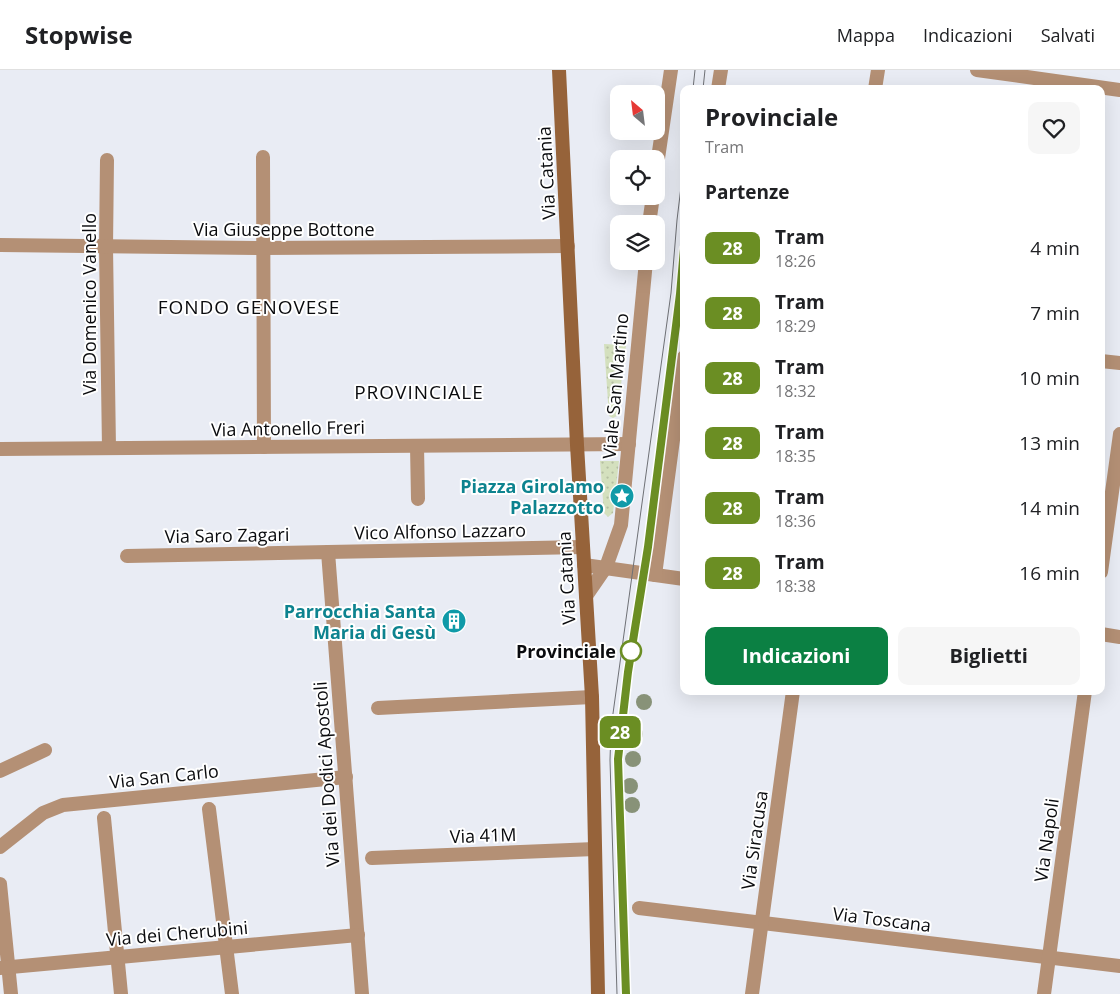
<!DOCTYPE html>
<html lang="it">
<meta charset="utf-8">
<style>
body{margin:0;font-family:"Open Sans",sans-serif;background:#f6f6f6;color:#202124;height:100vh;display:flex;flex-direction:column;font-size:19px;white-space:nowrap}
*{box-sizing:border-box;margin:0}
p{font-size:16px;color:#757577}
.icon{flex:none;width:28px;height:28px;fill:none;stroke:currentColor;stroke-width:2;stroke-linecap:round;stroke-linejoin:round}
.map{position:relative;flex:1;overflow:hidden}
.side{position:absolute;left:680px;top:15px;width:425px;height:610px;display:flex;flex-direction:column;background:#fff;border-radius:10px;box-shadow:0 5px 20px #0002}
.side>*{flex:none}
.badge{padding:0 10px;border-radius:8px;font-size:18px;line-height:32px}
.needle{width:32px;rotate:332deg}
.controls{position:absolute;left:610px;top:15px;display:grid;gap:10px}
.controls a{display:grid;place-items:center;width:55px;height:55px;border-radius:10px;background:#fff;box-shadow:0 5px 20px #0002;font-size:25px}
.map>.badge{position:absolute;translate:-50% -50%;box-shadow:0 0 0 2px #fff}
h2{padding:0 25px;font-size:19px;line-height:45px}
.round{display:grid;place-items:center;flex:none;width:52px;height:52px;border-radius:10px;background:#f6f6f6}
.overview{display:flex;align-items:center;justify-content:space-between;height:85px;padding:0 25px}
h1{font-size:24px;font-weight:700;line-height:38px}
.primary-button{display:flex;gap:10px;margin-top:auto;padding:10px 25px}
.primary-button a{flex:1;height:58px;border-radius:10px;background:#0b8043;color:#fff;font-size:20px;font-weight:700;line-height:58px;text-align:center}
.primary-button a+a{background:#f6f6f6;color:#202124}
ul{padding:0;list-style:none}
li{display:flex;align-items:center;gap:15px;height:65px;padding:0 25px}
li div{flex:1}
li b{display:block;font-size:19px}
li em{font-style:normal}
li .badge{min-width:55px;font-weight:700;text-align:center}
header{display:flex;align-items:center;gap:30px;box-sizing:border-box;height:70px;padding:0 25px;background:#fff;border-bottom:1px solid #e0e0e0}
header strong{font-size:24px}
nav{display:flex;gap:28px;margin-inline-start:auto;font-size:18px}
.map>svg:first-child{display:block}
.grass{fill:url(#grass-dots)}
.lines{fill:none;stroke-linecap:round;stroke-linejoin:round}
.pedestrian{stroke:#b49075;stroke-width:14}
.minor{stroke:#b49075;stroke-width:14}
.secondary{stroke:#96633a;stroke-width:14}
.tram{stroke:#6e7075;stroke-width:1}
.tree{fill:#889278}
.line-casing{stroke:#fff;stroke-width:11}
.line{stroke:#6b8e23;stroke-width:8}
.stop-dot{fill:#fff;stroke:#6b8e23;stroke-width:2.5}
.labels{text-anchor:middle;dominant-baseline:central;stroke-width:4;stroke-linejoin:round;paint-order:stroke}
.street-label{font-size:18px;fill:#0a0b0e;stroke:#fff}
.culture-label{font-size:18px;font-weight:bold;fill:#0d838f;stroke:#fff;text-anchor:end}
.stop-label{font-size:18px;font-weight:bold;fill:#0a0b0e;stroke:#fff;text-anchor:end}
.neighbourhood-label{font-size:19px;letter-spacing:1px;fill:#0a0b0e;stroke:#fff}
</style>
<header>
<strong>Stopwise</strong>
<nav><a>Mappa</a><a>Indicazioni</a><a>Salvati</a></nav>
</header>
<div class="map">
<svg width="1120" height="924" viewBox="0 0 1120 924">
<defs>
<pattern id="grass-dots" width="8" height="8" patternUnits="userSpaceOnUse" patternTransform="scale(1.25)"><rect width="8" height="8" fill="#d4e0be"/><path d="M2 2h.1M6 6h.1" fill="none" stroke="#b5bfa2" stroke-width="1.8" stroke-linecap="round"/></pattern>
</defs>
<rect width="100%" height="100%" fill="#e9ecf4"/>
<g class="grass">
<path d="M604,274L626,275L617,346L613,348L609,346Z"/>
<path d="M600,391H619L613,443L608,447L604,443Z"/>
</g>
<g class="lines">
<g class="pedestrian">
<path d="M328,482L583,477"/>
<path d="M0,701L45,680"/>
<path d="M0,777L43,743L63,735L346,707"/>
</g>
<g class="minor">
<path d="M977,0L1120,20"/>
<path d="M718,19L721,0"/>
<path d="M875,19L878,0"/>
<path d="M263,87L264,377"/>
<path d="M107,90L106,177L109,378"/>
<path d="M656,102L671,0"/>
<path d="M649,154L653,126"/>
<path d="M0,175L263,178L568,176"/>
<path d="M1101,291L1120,293"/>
<path d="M417,376L418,429"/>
<path d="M0,379L629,374"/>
<path d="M127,486L328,482L362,924"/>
<path d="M584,495L684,509"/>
<path d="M1101,502L1120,364"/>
<path d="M655,505L684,287"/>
<path d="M586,526L606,497L621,455L646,191"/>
<path d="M1101,564L1120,567"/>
<path d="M378,638L592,627"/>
<path d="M209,739L232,924"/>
<path d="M104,748L121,924"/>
<path d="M372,788L595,779"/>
<path d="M0,814L11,924"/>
<path d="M639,838L1120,896"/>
<path d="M0,898L358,865"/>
<path d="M752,924L793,621"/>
<path d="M1044,924L1085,621"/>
</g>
<path class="secondary" d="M559,0L577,375L592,627L598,924"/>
<g class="tram">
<path d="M693,19L695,0"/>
<path d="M703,19L705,0"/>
<path d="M617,924L610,690L611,658L671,223L677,150L684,92"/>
<path d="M626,924L618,689L627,602L648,477L681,224L684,179"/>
</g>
</g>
<g class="tree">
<circle cx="644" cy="632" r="8"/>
<circle cx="635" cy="664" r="8"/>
<circle cx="633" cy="689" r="8"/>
<circle cx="630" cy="716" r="8"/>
<circle cx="632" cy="735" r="8"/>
</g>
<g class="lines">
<defs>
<path id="line" d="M626,924L618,689L628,602L648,477L680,224L684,179"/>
</defs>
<use href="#line" class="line-casing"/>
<use href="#line" class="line"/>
</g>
<defs>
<symbol id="sight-disc" viewBox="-11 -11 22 22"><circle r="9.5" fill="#0f9aa8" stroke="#fff"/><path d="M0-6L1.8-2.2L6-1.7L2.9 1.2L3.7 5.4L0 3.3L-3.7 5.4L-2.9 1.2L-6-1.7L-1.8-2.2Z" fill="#fff"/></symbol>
<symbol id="building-disc" viewBox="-11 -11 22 22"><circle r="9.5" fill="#0f9aa8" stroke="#fff"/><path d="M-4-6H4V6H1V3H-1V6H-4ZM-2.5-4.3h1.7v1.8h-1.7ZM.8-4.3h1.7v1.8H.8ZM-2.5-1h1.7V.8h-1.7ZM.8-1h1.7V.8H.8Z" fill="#fff"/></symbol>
</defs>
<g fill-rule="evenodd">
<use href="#sight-disc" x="608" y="412" width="28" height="28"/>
<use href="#building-disc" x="440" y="537" width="28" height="28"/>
</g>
<circle class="stop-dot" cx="631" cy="581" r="10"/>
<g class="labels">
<g class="street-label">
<text transform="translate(546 103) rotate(-93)">Via Catania</text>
<text x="284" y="159">Via Giuseppe Bottone</text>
<text transform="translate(89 234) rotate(-90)">Via Domenico Vanello</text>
<text transform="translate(615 316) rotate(-85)">Viale San Martino</text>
<text transform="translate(288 358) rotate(-1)">Via Antonello Freri</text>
<text transform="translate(440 461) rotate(-1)">Vico Alfonso Lazzaro</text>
<text transform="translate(227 465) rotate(-1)">Via Saro Zagari</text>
<text transform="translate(566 508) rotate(-93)">Via Catania</text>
<text transform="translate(326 704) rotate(-94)">Via dei Dodici Apostoli</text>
<text transform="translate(164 706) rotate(-6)">Via San Carlo</text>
<text transform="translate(483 765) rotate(-2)">Via 41M</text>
<text transform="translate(754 770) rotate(-82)">Via Siracusa</text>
<text transform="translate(1046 770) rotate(-82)">Via Napoli</text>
<text transform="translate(882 849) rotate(7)">Via Toscana</text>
<text transform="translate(177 863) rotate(-5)">Via dei Cherubini</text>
</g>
<g class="culture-label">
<text x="604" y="416">Piazza Girolamo<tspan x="604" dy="21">Palazzotto</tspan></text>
<text x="436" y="541">Parrocchia Santa<tspan x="436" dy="21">Maria di Gesù</tspan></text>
</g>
<g class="stop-label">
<text x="616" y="581">Provinciale</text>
</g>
<g class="neighbourhood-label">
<text x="249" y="237">FONDO GENOVESE</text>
<text x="419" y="322">PROVINCIALE</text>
</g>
</g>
</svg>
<div class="controls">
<a><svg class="needle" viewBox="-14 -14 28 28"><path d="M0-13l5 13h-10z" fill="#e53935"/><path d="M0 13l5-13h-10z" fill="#757577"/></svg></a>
<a><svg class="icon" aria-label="locate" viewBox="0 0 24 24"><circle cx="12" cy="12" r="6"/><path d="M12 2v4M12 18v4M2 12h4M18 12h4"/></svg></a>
<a><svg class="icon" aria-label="layers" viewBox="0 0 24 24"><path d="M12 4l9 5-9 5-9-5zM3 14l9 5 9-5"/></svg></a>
</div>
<b class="badge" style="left:620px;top:662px;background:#6b8e23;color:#fff">28</b>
<section class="side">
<div class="overview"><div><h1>Provinciale</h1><p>Tram</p></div><a class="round"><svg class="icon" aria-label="heart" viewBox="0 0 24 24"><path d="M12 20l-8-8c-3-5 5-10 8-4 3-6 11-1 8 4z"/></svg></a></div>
<h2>Partenze</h2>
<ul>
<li><span class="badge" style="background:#6b8e23;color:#fff">28</span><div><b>Tram</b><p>18:26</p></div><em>4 min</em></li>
<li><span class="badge" style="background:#6b8e23;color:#fff">28</span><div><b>Tram</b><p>18:29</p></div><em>7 min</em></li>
<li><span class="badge" style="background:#6b8e23;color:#fff">28</span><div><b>Tram</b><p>18:32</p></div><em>10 min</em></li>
<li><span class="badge" style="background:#6b8e23;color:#fff">28</span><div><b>Tram</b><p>18:35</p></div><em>13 min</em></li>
<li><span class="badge" style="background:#6b8e23;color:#fff">28</span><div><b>Tram</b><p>18:36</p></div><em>14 min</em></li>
<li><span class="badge" style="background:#6b8e23;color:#fff">28</span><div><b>Tram</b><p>18:38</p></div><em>16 min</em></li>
</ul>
<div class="primary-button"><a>Indicazioni</a><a>Biglietti</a></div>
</section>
</div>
